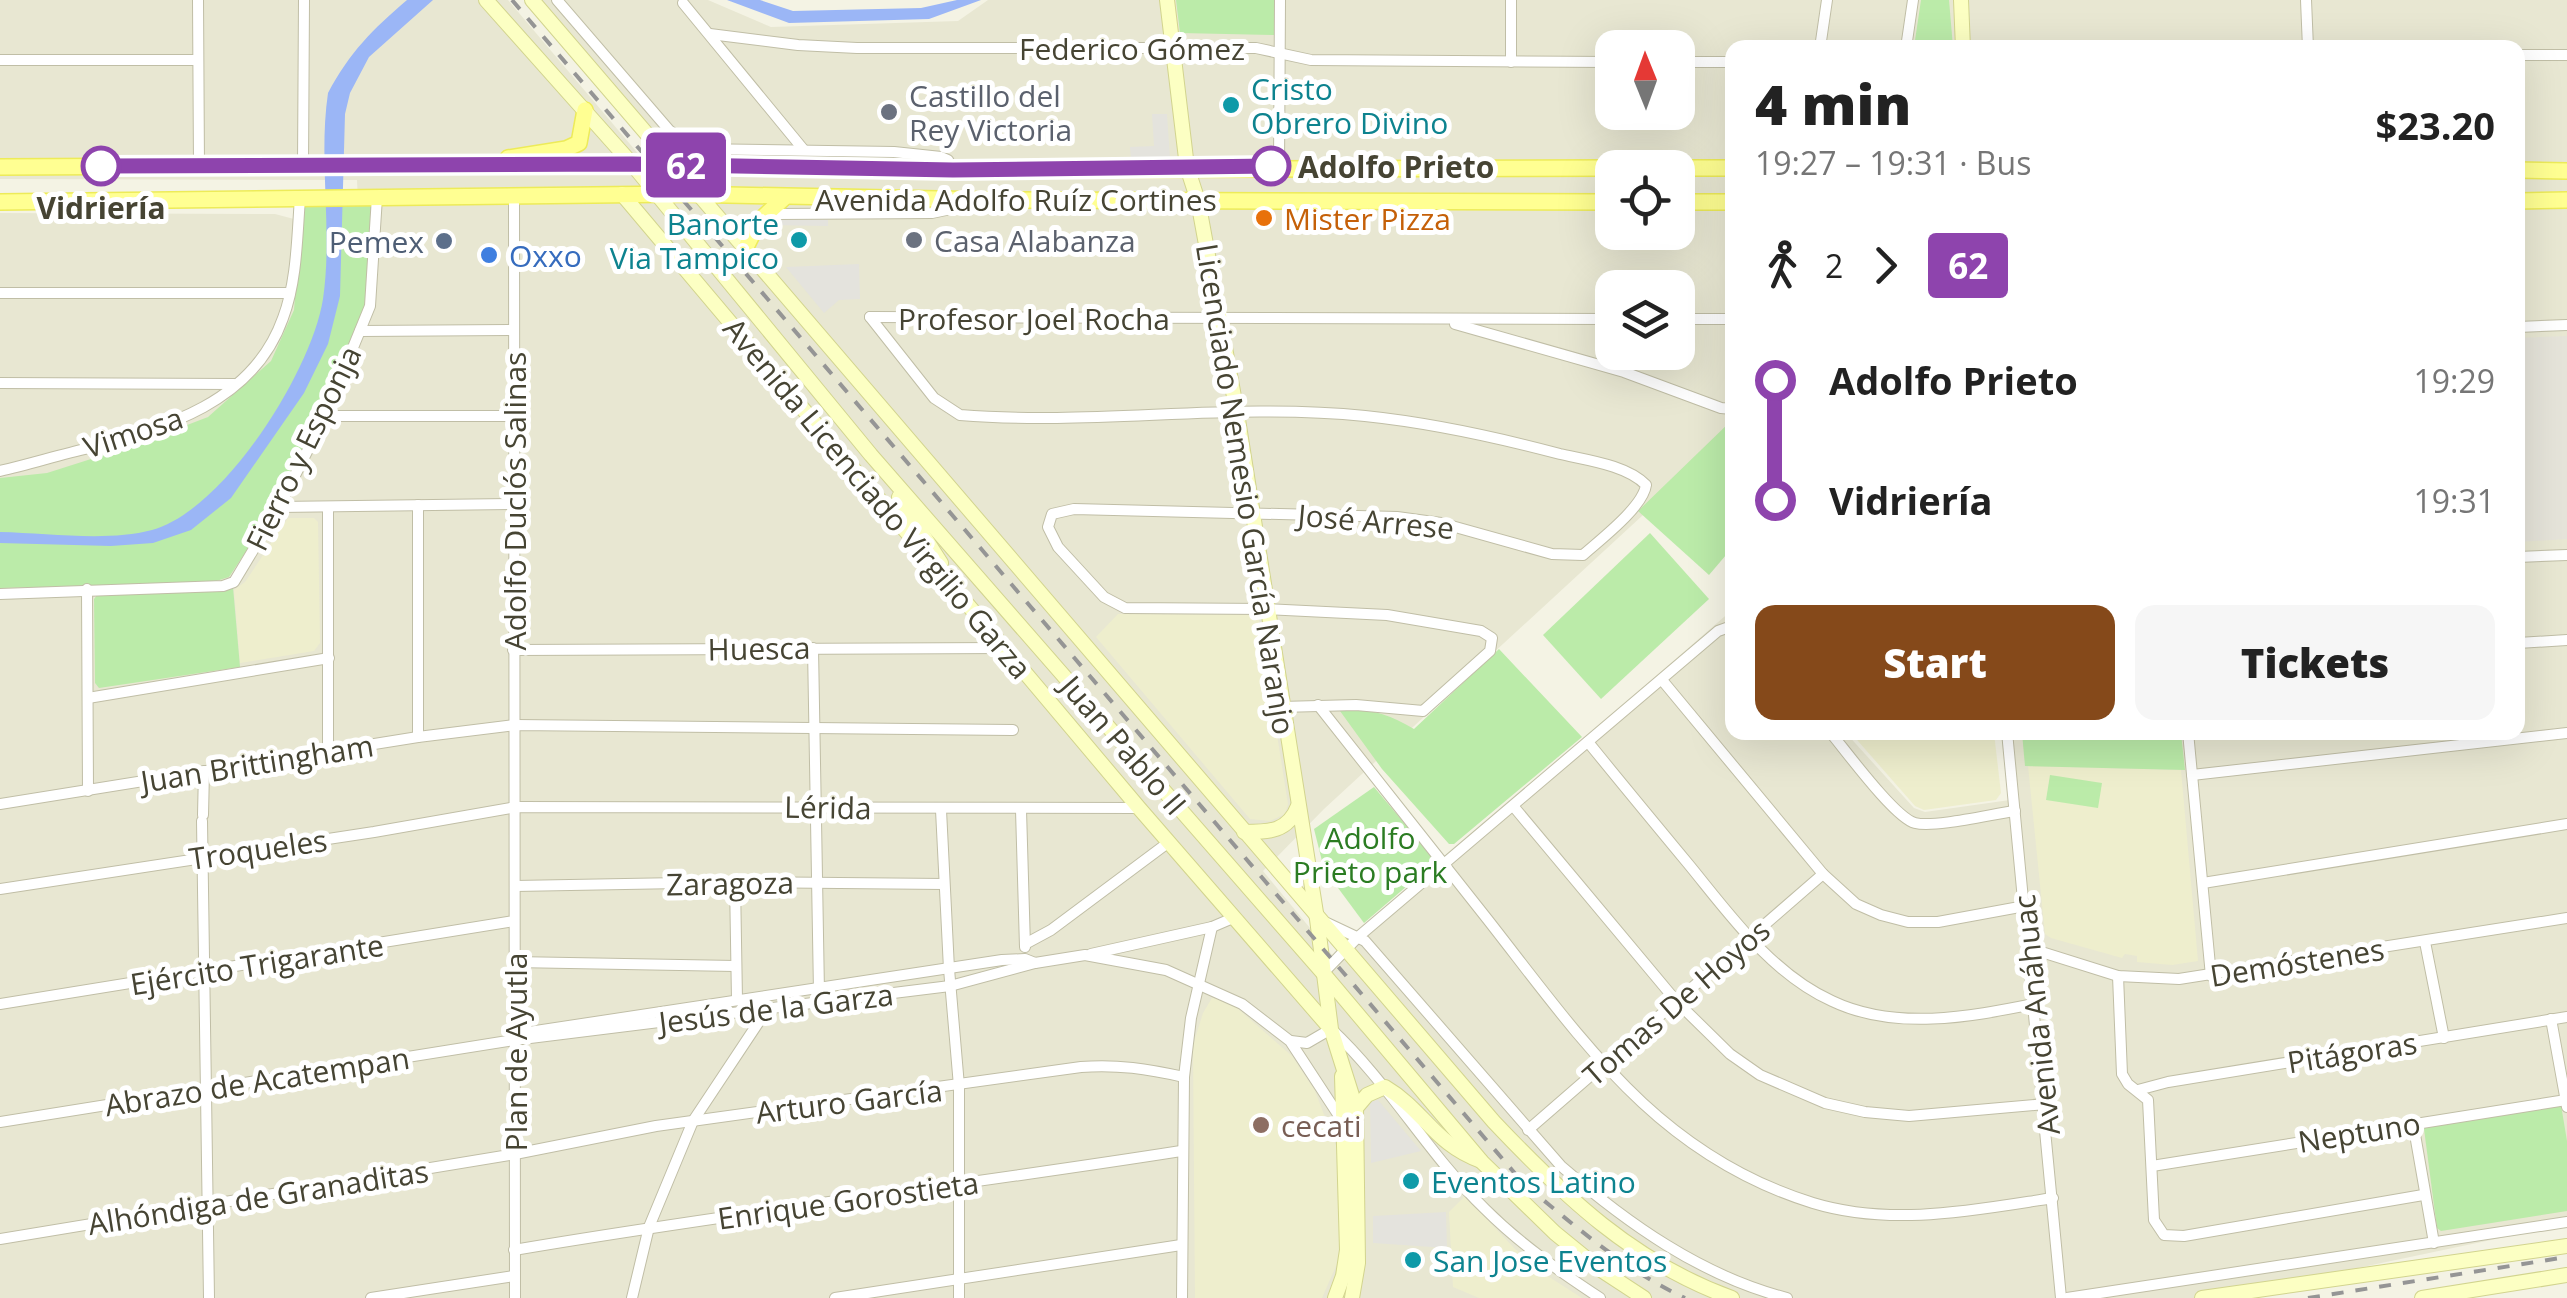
<!DOCTYPE html>
<meta charset="utf-8">
<style>
body{margin:0;font-family:"Open Sans",sans-serif;background:#f6f6f6;color:#222;height:100vh;display:flex;flex-direction:column;font-size:38px;white-space:nowrap}
*{box-sizing:border-box;margin:0}
p{font-size:32px;color:#767676}
.icon{flex:none;width:55px;height:55px;fill:none;stroke:currentColor;stroke-width:2;stroke-linecap:round;stroke-linejoin:round}
.map{position:relative;flex:1;overflow:hidden}
.drawer{position:absolute;left:1725px;top:40px;width:800px;height:700px;display:flex;flex-direction:column;background:#fff;border-radius:20px;box-shadow:0 10px 40px #0002}
.drawer>*{flex:none}
.badge{padding:0 20px;border-radius:8px;font-size:35px;line-height:65px}
.needle{width:65px;rotate:359deg}
.controls{position:absolute;left:1595px;top:30px;display:grid;gap:20px}
.controls a{display:grid;place-items:center;width:100px;height:100px;border-radius:20px;background:#fff;box-shadow:0 10px 40px #0002;font-size:50px}
.map>.badge{position:absolute;translate:-50% -50%;box-shadow:0 0 0 5px #fff}
.legs{display:flex;align-items:center;gap:15px;height:110px;padding:0 30px;font-size:32px}
.legs p{margin-inline-start:auto}
.overview{display:flex;align-items:center;justify-content:space-between;height:170px;padding:0 30px}
h1{font-size:55px;font-weight:800;line-height:75px}
.primary-button{display:flex;gap:20px;margin-top:auto;padding:20px 30px}
.primary-button a{flex:1;height:115px;border-radius:20px;background:#85491a;color:#fff;font-size:40px;font-weight:800;line-height:115px;text-align:center}
.primary-button a+a{background:#f6f6f6;color:#222}
ul{padding:0 30px;list-style:none}
li{display:flex;align-items:center;gap:35px;height:120px;font-size:38px}
li i{display:grid;place-items:center;width:15px;height:100%;margin:0 12px;background:currentColor}
li i::after{content:'';width:25px;height:25px;margin:-12px;border:8px solid;border-radius:50%;background:#fff}
li p{margin-inline-start:auto}
li:first-child i{background:linear-gradient(#0000 50%,currentColor 0)}
li:last-child i{background:linear-gradient(currentColor 50%,#0000 0)}
.map>svg:first-child{display:block}
.residential{fill:#e8e7d2;fill-rule:evenodd}
.industrial{fill:#e5e3d9}
.education{fill:#eeeecd}
.green{fill:#bbeba9}
.parking{fill:#e4e3dd}
.water{fill:#9bb6f6}
.lines{fill:none;stroke-linecap:round;stroke-linejoin:round}
.street-casing{stroke:#c0bea6;stroke-width:12}
.secondary-casing{stroke:#d2d48e;stroke-width:16}
.primary-casing{stroke:#edeb59;stroke-width:18}
.street{stroke:#fff;stroke-width:10}
.secondary{stroke:#fcffc3;stroke-width:14}
.primary{stroke:#ffff92;stroke-width:15}
.rail{stroke:#959595;stroke-width:4;stroke-dasharray:12 12;stroke-linecap:butt}
.line-1-casing{stroke:#fff;stroke-width:22}
.line-1{stroke:#8e44ad;stroke-width:15}
.culture-dot{fill:#0f9aa8;stroke:#fff;stroke-width:4}
.worship-dot{fill:#6b7280;stroke:#fff;stroke-width:4}
.stop-1-dot{fill:#fff;stroke:#8e44ad;stroke-width:5}
.food-dot{fill:#e8710a;stroke:#fff;stroke-width:4}
.service-dot{fill:#5c6f8a;stroke:#fff;stroke-width:4}
.shop-dot{fill:#3f7fe0;stroke:#fff;stroke-width:4}
.education-dot{fill:#8d6e63;stroke:#fff;stroke-width:4}
.labels{text-anchor:middle;dominant-baseline:central;stroke-width:10;stroke-linejoin:round;paint-order:stroke}
.street-label{font-size:30px;fill:#464433;stroke:#fff}
.culture-label{font-size:30px;fill:#0d838f;stroke:#fff;text-anchor:start}
.worship-label{font-size:30px;fill:#5b616d;stroke:#fff;text-anchor:start}
.stop-label{font-size:30px;font-weight:bold;fill:#464433;stroke:#fff;text-anchor:start}
.food-label{font-size:30px;fill:#c56008;stroke:#fff;text-anchor:start}
.service-label{font-size:30px;fill:#4e5e75;stroke:#fff;text-anchor:end}
.shop-label{font-size:30px;fill:#366cbe;stroke:#fff;text-anchor:start}
.park-label{font-size:30px;fill:#2b7c22;stroke:#fff}
.education-label{font-size:30px;fill:#785e54;stroke:#fff;text-anchor:start}
</style>
<div class="map">
<svg width="2567" height="1298" viewBox="0 0 2567 1298">
<rect width="100%" height="100%" fill="#f4f3e4"/>
<g class="residential">
<path d="M0,0H508L657,176H675L527,0H708L771,27L958,21L988,0H2567V1224L2215,1298H0V564L216,543L362,293L357,180L0,179ZM1612,48H1678V112H1612ZM1732,48H2518V732L2011,733L2017,799L1925,812L1914,808L1846,733L1732,732V610L1333,956L1263,871L1324,809L1732,433ZM1612,168H1678V232H1612ZM1612,288H1678V352H1612Z"/>
<path d="M0,213L275,214L309,223L295,331L274,378L0,541Z"/>
</g>
<path class="industrial" d="M2567,336V539L2518,542V338Z"/>
<g class="education">
<path d="M288,518H314L318,522L320,643L314,651L240,663L234,590L245,582Z"/>
<path d="M1118,614L1258,615L1288,804L1285,814L1270,821L1250,819L1096,637Z"/>
<path d="M1851,733H1994L2001,793L1996,800L1924,810L1915,806Z"/>
<path d="M2028,766L2181,770L2198,961L2172,965L2137,962V956L2125,954L2122,958L2051,938L2045,934Z"/>
<path d="M1212,998L1229,1001L1292,1056L1315,1091L1341,1159L1340,1257L1322,1298H1195L1193,1045L1203,1013Z"/>
<path d="M1465,1196L1514,1248L1546,1275L1582,1298H1479L1453,1287L1449,1212Z"/>
</g>
<g class="green">
<path d="M1176,0H1274V35L1180,33Z"/>
<path d="M1921,0H1949L1953,47H1914Z"/>
<path d="M374,204L366,308L321,414L261,529L229,577L210,583L0,588V478L47,473L135,445L208,417L271,361L294,310L302,205Z"/>
<path d="M1732,420V548L1709,575L1638,511Z"/>
<path d="M1650,533L1709,599L1601,699L1543,635Z"/>
<path d="M233,587L240,667L99,688L95,683L94,599L98,594Z"/>
<path d="M1499,649L1582,737L1454,844H1449L1382,769L1340,711L1343,709C1371,708 1391,715 1414,729Z"/>
<path d="M2022,733H2181L2185,770L2025,766Z"/>
<path d="M2050,775L2102,783L2098,808L2046,800Z"/>
<path d="M1374,787L1436,861L1364,923L1324,869L1314,829Z"/>
<path d="M2561,1105L2567,1141V1211L2441,1231L2437,1228L2424,1129L2427,1125Z"/>
</g>
<g class="parking">
<path d="M1152,114H1167L1170,158L1131,159L1130,147L1154,146Z"/>
<path d="M828,215V226L767,225L768,216Z"/>
<path d="M859,264L860,299L839,300L824,313L786,267Z"/>
<path d="M1378,1100L1421,1151L1371,1163L1370,1102Z"/>
<path d="M1446,1212L1447,1248L1373,1243V1216Z"/>
</g>
<g class="water">
<path d="M407,0H433L369,57L350,93L345,114L340,296L328,344L304,393L231,498L191,530L153,543L111,546L0,543V532C47,533 108,542 152,530C225,510 312,370 323,299C333,231 318,161 328,93C350,52 372,30 407,0Z"/>
<path d="M727,0H760L793,11L921,8L957,0H981L929,19L789,23Z"/>
</g>
<g class="lines">
<defs>
<g id="street">
<path d="M198,0L199,166"/>
<path d="M557,0L669,130L694,149L894,152L941,157L948,160L953,170"/>
<path d="M2306,0L2308,48"/>
<path d="M683,3L803,149"/>
<path d="M710,34L798,45L857,48H1256L1311,60L1612,62"/>
<path d="M1820,48L1827,0"/>
<path d="M1906,48L1913,0"/>
<path d="M2518,55H2567"/>
<path d="M0,60H198"/>
<path d="M1511,62V0"/>
<path d="M1678,62H1732"/>
<path d="M303,165L304,0"/>
<path d="M1279,166L1280,0"/>
<path d="M514,195L515,1298"/>
<path d="M769,210L778,214L932,213L970,205"/>
<path d="M0,293H290"/>
<path d="M870,317L934,398L960,415C1094,426 1231,402 1365,416C1432,423 1496,437 1560,454C1586,460 1627,465 1646,485C1643,507 1601,539 1583,555L1552,554L1441,523L1397,517L1074,509L1052,514L1048,527L1058,547L1104,597L1125,608L1266,609L1387,615L1481,631L1492,638L1490,651L1423,711L1356,705L1281,707"/>
<path d="M870,317L1612,319"/>
<path d="M1678,319H1732"/>
<path d="M1455,324L1624,372L1721,408L1732,409"/>
<path d="M2518,327L2567,325"/>
<path d="M360,331L514,330"/>
<path d="M0,383L234,384"/>
<path d="M325,416H515"/>
<path d="M0,471C30,464 59,455 89,448C166,427 253,403 283,318C297,281 297,237 300,198"/>
<path d="M279,507L513,504"/>
<path d="M328,508V751"/>
<path d="M2518,557L2567,555"/>
<path d="M87,589L88,791"/>
<path d="M0,594L223,586L234,582L279,507L325,416L370,306L377,197"/>
<path d="M2518,643L2567,640"/>
<path d="M813,648L819,992"/>
<path d="M513,650L1005,648"/>
<path d="M1662,680L1823,874L1856,904L1881,915L1908,922H1938L2025,906"/>
<path d="M88,698L329,658"/>
<path d="M1318,705C1375,777 1431,848 1488,920C1582,1040 1658,1155 1813,1203C1892,1227 1974,1210 2053,1198"/>
<path d="M1830,732C1846,751 1895,818 1915,823C1935,828 1992,814 2015,811"/>
<path d="M2007,732L2061,1298"/>
<path d="M2188,732L2211,976"/>
<path d="M418,737V505"/>
<path d="M1588,742C1622,784 1656,825 1690,866C1730,915 1772,974 1832,1001C1895,1031 1969,1017 2034,1004"/>
<path d="M2192,775L2567,733"/>
<path d="M0,804L418,737L515,725L1013,730"/>
<path d="M1514,807L1677,1002L1730,1054L1760,1075L1825,1103L1865,1112L1909,1116L2045,1104"/>
<path d="M941,810L949,969L959,1086V1298"/>
<path d="M1021,810L1025,947"/>
<path d="M203,815L204,771"/>
<path d="M202,821L209,1298"/>
<path d="M735,882L737,1000"/>
<path d="M2203,883L2567,824"/>
<path d="M515,886L735,882L944,884"/>
<path d="M0,889L374,832L516,807L1139,808"/>
<path d="M1327,923L1365,941L1561,1166C1627,1223 1701,1276 1787,1298"/>
<path d="M2425,942L2444,1038"/>
<path d="M1025,944L1051,930L1169,842"/>
<path d="M2029,948L2118,976L2179,979L2567,918"/>
<path d="M1091,954L1212,927L1233,918"/>
<path d="M514,962L735,966"/>
<path d="M1323,973L1358,937L1718,631L1732,626"/>
<path d="M2118,976L2122,1074L2128,1084L2148,1100L2154,1220L2164,1235L2184,1236L2423,1195"/>
<path d="M0,1004L514,921"/>
<path d="M2551,1019L2567,1107"/>
<path d="M516,1034L1002,960L1025,959L1035,963"/>
<path d="M1291,1041L1307,1043L1331,1029C1389,1083 1428,1154 1485,1209C1520,1244 1559,1271 1600,1298"/>
<path d="M2138,1090L2168,1082L2567,1017"/>
<path d="M0,1122L514,1040L950,986L1035,963L1085,955L1166,970L1242,1004L1290,1041L1341,1119"/>
<path d="M2413,1123L2434,1243"/>
<path d="M1528,1130L1823,874"/>
<path d="M2152,1166L2566,1100"/>
<path d="M0,1239L515,1154L656,1126L1081,1067C1117,1064 1148,1069 1184,1077"/>
<path d="M514,1250C736,1212 959,1186 1181,1151"/>
<path d="M371,1298L514,1276"/>
<path d="M632,1298L649,1227L693,1121L768,1008"/>
<path d="M835,1298L1181,1245"/>
<path d="M1182,1298L1184,1077L1191,1018L1212,927"/>
<path d="M2067,1298L2567,1222"/>
</g>
<g id="secondary">
<path d="M486,0L632,164L871,455L1323,973L1482,1162L1555,1233L1598,1268L1644,1298"/>
<path d="M532,0L1494,1122C1564,1196 1634,1263 1732,1298"/>
<path d="M1167,0L1187,167L1198,201L1237,413L1317,919L1331,1029L1356,1108L1358,1263L1352,1298"/>
<path d="M1961,0L1963,48"/>
<path d="M622,194L1139,808L1330,1028"/>
<path d="M899,497L941,563"/>
<path d="M1244,832C1269,832 1288,832 1298,806"/>
<path d="M1356,1108L1367,1095L1385,1087C1424,1110 1434,1144 1481,1161"/>
<path d="M1335,1298L1343,1276L1347,1250L1342,1076"/>
<path d="M2202,1298L2567,1246"/>
<path d="M2422,1298L2567,1275"/>
</g>
<g id="primary">
<path d="M508,158L566,149L579,143L585,110"/>
<path d="M0,167L632,164L953,170L1613,168"/>
<path d="M1678,168H1732"/>
<path d="M2518,170L2567,171"/>
<path d="M2518,201L2567,200"/>
<path d="M0,202L680,194L989,200L1612,202"/>
<path d="M1678,202H1732"/>
<path d="M746,247L759,221L784,198"/>
</g>
</defs>
<use href="#street" class="street-casing"/>
<use href="#secondary" class="secondary-casing"/>
<use href="#primary" class="primary-casing"/>
<use href="#street" class="street"/>
<use href="#secondary" class="secondary"/>
<use href="#primary" class="primary"/>
<g class="rail">
<path d="M512,0L1524,1184C1575,1226 1625,1270 1685,1298"/>
<path d="M2308,1298L2567,1257"/>
</g>
</g>
<g class="lines">
<defs>
<path id="line-1" d="M101,166L632,164L953,170L1271,166"/>
</defs>
<use href="#line-1" class="line-1-casing"/>
<use href="#line-1" class="line-1"/>
</g>
<g class="culture-dot">
<circle cx="1231" cy="105" r="10"/>
<circle cx="799" cy="240" r="10"/>
<circle cx="1411" cy="1181" r="10"/>
<circle cx="1413" cy="1260" r="10"/>
</g>
<g class="worship-dot">
<circle cx="889" cy="112" r="10"/>
<circle cx="914" cy="240" r="10"/>
</g>
<g class="stop-1-dot">
<circle cx="101" cy="166" r="18"/>
<circle cx="1271" cy="166" r="18"/>
</g>
<circle class="food-dot" cx="1264" cy="218" r="10"/>
<circle class="service-dot" cx="444" cy="241" r="10"/>
<circle class="shop-dot" cx="489" cy="255" r="10"/>
<circle class="education-dot" cx="1261" cy="1125" r="10"/>
<g class="labels">
<g class="street-label">
<text x="1132" y="48">Federico Gómez</text>
<text x="1016" y="199">Avenida Adolfo Ruíz Cortines</text>
<text x="1034" y="318">Profesor Joel Rocha</text>
<text transform="translate(133 432) rotate(-18)">Vimosa</text>
<text transform="translate(303 448) rotate(-64)">Fierro y Esponja</text>
<text transform="translate(1246 489) rotate(81)">Licenciado Nemesio García Naranjo</text>
<text transform="translate(878 498) rotate(50)">Avenida Licenciado Virgilio Garza</text>
<text transform="translate(514 501) rotate(-90)">Adolfo Duclós Salinas</text>
<text transform="translate(1376 521) rotate(5)">José Arrese</text>
<text transform="translate(759 648) rotate(-1)">Huesca</text>
<text transform="translate(1124 745) rotate(49)">Juan Pablo II</text>
<text transform="translate(257 763) rotate(-9)">Juan Brittingham</text>
<text transform="translate(828 807) rotate(1)">Lérida</text>
<text transform="translate(258 849) rotate(-8)">Troqueles</text>
<text transform="translate(730 883) rotate(-1)">Zaragoza</text>
<text transform="translate(2297 962) rotate(-9)">Demóstenes</text>
<text transform="translate(257 964) rotate(-9)">Ejército Trigarante</text>
<text transform="translate(1676 1002) rotate(-41)">Tomas De Hoyos</text>
<text transform="translate(776 1008) rotate(-7)">Jesús de la Garza</text>
<text transform="translate(2036 1015) rotate(-96)">Avenida Anáhuac</text>
<text transform="translate(515 1052) rotate(-90)">Plan de Ayutla</text>
<text transform="translate(2352 1052) rotate(-9)">Pitágoras</text>
<text transform="translate(257 1081) rotate(-9)">Abrazo de Acatempan</text>
<text transform="translate(849 1101) rotate(-7)">Arturo García</text>
<text transform="translate(2359 1132) rotate(-9)">Neptuno</text>
<text transform="translate(258 1197) rotate(-9)">Alhóndiga de Granaditas</text>
<text transform="translate(848 1200) rotate(-8)">Enrique Gorostieta</text>
</g>
<g class="culture-label">
<text x="1251" y="88">Cristo<tspan x="1251" dy="34">Obrero Divino</tspan></text>
<text x="779" y="223" text-anchor="end">Banorte<tspan x="779" dy="34">Via Tampico</tspan></text>
<text x="1431" y="1181">Eventos Latino</text>
<text x="1433" y="1260">San Jose Eventos</text>
</g>
<g class="worship-label">
<text x="909" y="95">Castillo del<tspan x="909" dy="34">Rey Victoria</tspan></text>
<text x="934" y="240">Casa Alabanza</text>
</g>
<g class="stop-label">
<text x="1298" y="166">Adolfo Prieto</text>
<text x="101" y="207" text-anchor="middle">Vidriería</text>
</g>
<g class="food-label">
<text x="1284" y="218">Mister Pizza</text>
</g>
<g class="service-label">
<text x="424" y="241">Pemex</text>
</g>
<g class="shop-label">
<text x="509" y="255">Oxxo</text>
</g>
<g class="park-label">
<text x="1370" y="837">Adolfo<tspan x="1370" dy="34">Prieto park</tspan></text>
</g>
<g class="education-label">
<text x="1281" y="1125">cecati</text>
</g>
</g>
</svg>
<div class="controls">
<a><svg class="needle" viewBox="-14 -14 28 28"><path d="M0-13l5 13h-10z" fill="#e53935"/><path d="M0 13l5-13h-10z" fill="#767676"/></svg></a>
<a><svg class="icon" aria-label="locate" viewBox="0 0 24 24"><circle cx="12" cy="12" r="6"/><path d="M12 2v4M12 18v4M2 12h4M18 12h4"/></svg></a>
<a><svg class="icon" aria-label="layers" viewBox="0 0 24 24"><path d="M12 4l9 5-9 5-9-5zM3 14l9 5 9-5"/></svg></a>
</div>
<b class="badge" style="left:686px;top:165px;background:#8e44ad;color:#fff">62</b>
<section class="drawer">
<div class="overview"><div><h1>4 min</h1><p>19:27 – 19:31 · Bus</p></div><b>$23.20</b></div>
<div class="legs"><svg class="icon" aria-label="walk" viewBox="0 0 24 24"><circle cx="13" cy="4" r="2"/><path d="M13 8l-2 6 4 7M11 14l-3 7M7 12l3-4h3l4 4"/></svg>2<svg class="icon" aria-label="forward" viewBox="0 0 24 24"><path d="M9 5l7 7-7 7"/></svg><b class="badge" style="background:#8e44ad;color:#fff">62</b></div>
<ul>
<li><i style="color:#8e44ad"></i><b>Adolfo Prieto</b><p>19:29</p></li>
<li><i style="color:#8e44ad"></i><b>Vidriería</b><p>19:31</p></li>
</ul>
<div class="primary-button"><a>Start</a><a>Tickets</a></div>
</section>
</div>
